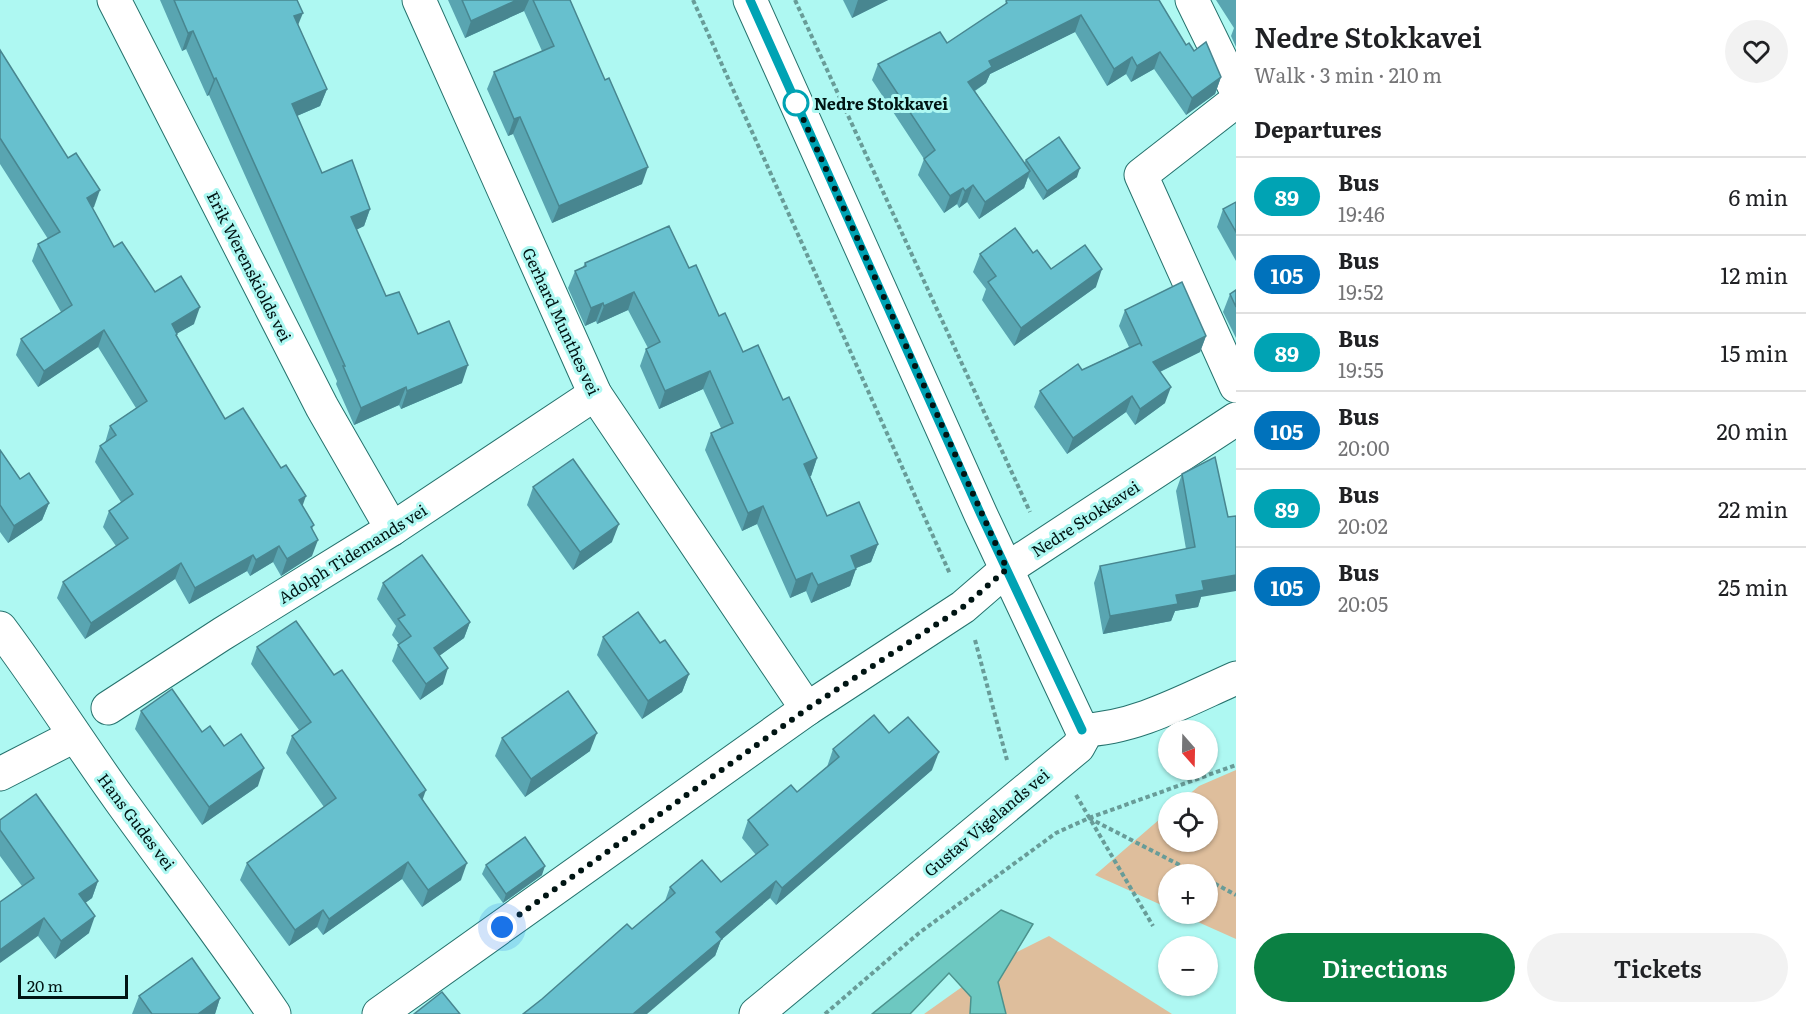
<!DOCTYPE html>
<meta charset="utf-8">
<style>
body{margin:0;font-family:Literata,serif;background:#f2f2f2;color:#202124;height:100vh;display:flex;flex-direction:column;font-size:22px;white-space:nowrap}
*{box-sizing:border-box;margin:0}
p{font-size:20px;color:#757577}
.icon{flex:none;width:33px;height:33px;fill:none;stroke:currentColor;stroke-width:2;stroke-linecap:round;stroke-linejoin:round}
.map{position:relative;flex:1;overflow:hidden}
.sheet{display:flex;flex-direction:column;background:#fff;width:570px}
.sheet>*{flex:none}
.badge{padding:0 12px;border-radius:20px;font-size:21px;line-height:39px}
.needle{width:39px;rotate:160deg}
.controls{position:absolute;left:1158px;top:720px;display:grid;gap:12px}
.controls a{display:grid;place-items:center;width:60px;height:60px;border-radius:50%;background:#fff;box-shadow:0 2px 4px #0004;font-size:30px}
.scale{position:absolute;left:18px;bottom:15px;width:110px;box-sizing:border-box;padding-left:6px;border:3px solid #001413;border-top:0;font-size:16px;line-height:21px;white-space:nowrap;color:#001413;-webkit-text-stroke:4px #aef8f2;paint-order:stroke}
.you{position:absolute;width:30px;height:30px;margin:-15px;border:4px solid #fff;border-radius:50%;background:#1a73e8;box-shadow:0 0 0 9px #1a73e833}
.map>.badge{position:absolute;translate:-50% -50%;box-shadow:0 0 0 3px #fff}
h2{padding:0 18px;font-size:22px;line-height:54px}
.round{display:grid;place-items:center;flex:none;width:63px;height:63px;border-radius:32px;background:#f2f2f2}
.headline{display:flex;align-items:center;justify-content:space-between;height:102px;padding:0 18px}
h1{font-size:28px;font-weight:600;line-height:45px}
.button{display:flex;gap:12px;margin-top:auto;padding:12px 18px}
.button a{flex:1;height:69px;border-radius:36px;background:#0b8043;color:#fff;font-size:24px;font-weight:600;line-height:69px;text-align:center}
.button a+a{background:#f2f2f2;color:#202124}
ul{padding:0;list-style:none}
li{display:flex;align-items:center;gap:18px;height:78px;padding:0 18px;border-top:2px solid #e0e0e0}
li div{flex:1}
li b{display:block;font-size:22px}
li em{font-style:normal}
li .badge{min-width:66px;font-weight:700;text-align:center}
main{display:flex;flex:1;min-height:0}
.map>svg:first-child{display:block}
.green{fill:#debe9c}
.water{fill:#6dc8c1;stroke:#4c928d;stroke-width:1.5}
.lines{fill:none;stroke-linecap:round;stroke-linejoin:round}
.minor-casing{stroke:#25726d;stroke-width:35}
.major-casing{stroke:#25726d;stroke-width:35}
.path{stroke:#689c98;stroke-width:4;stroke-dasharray:4.5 3;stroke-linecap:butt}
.minor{stroke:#fff;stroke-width:33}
.major{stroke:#fff;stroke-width:33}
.wall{fill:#59a5b1}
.shaded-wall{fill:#488690}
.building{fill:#67c0ce;stroke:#488690;stroke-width:1.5}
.line-casing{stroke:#fff;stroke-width:14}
.line{stroke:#00a3b4;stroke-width:9}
.walk{stroke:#001413;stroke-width:6;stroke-dasharray:0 10.8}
.stop-dot{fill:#fff;stroke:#00a3b4;stroke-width:3}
.labels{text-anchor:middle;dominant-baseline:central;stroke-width:6;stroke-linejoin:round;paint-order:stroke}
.stop-label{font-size:16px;font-weight:bold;fill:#001413;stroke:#aef8f2;text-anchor:start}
.street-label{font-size:16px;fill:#001413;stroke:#aef8f2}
</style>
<main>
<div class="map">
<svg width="1236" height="1014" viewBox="0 0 1236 1014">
<rect width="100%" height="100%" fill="#aef8f2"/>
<g class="green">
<path d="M1236,770V939L1180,914H1208V874H1168V908L1095,875L1168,812V842H1208V802H1180L1199,786Z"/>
<path d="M1049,936L1172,1014H924L997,962Z"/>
</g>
<path class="water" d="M1001,910L1033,924L998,982L1006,1014H970L971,997L949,973L910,1014H872Z"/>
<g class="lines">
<defs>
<g id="minor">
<path d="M114,0L322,407L392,529"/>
<path d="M419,0L595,394L807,709"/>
<path d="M1192,0L1236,90"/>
<path d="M1236,101L1141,175L1236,386"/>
<path d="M0,628C42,684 79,743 120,800C171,871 225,941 274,1014"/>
<path d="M108,708L222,634L392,529L595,394"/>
<path d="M1082,730C1135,729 1188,699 1236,678"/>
<path d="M0,774L74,736"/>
<path d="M379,1014L807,709L963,607L1007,569L1236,419"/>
</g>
<path id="major" d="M750,0L981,515L1082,730L1083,738L1078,747L756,1014"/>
</defs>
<use href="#minor" class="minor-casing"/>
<use href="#major" class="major-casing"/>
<g class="path">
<path d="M693,0L950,574"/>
<path d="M795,0L1030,512"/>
<path d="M975,640L1007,760"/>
<path d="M1076,795L1153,926"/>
<path d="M1089,818L1197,874"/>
<path d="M1208,880L1236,895"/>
<path d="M825,1014L919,933L1056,833L1089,818L1236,765"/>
</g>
<use href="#minor" class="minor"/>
<use href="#major" class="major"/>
</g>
<g class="wall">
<path d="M160,0H297L298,25L327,89L320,106L297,116L322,173L370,209L364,226L356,230L386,296L418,334L462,383L401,409L399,405L354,425L336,384L337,381L209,95L207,96L186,49L182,51Z"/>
<path d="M448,0H570L642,184L552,223L513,134L508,136L487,89L494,72L542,51L524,11L465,38Z"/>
<path d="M843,0H888L852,18Z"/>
<path d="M1159,0L1186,45L1194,51L1221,77L1215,94L1186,115L1154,69L1131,82L1126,74L1107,86L1075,32L990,74L986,83L975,91L1024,163L1026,160L1077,177L1043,200L1028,177L1024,188L979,219L967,202L959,208L957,204L944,213L918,175L924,159L872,80L878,64L947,43L1005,5L1006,1Z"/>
<path d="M1216,0H1236V47L1231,36L1234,28Z"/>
<path d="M0,50L94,207L92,208L114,247L155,292L194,324L177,333L176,336L225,419L302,506L314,525L312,529V556L281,576L273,562L250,576L247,571L189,604L175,579L85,639L57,598L63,582L116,546L103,527L109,511L121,502L95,462L100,446L105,443L110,426L136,408L98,347L38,387L16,355L21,339L61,312L32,261L38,244L48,239L0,164Z"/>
<path d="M1236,202V261L1217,227L1223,209Z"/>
<path d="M1033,253L1051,269L1096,287L1014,346L982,300L986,289L973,272L980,254Z"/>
<path d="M585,263L689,268L743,352L783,400L817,458L811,476H810L827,516L878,544L871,562L856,568L850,586L811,603L806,591L790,598L757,524L742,531L705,450L711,433L721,428L703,389L659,409L640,366L646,349L648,348L628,310L597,324L596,321L585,326L568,288L575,271L583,267Z"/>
<path d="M1236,290V338L1223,312L1230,294Z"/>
<path d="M1125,310L1206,336L1200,352L1160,372L1165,403L1135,425L1126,412L1067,454L1034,407L1040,391L1082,370L1129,347L1119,326Z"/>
<path d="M0,450L20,479L49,503L42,520L8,543L0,532Z"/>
<path d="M1215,457L1201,597L1198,607L1175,611L1171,621L1103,634L1094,583L1100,566L1186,549L1176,491L1182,474Z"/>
<path d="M533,487L612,542L573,570L527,505Z"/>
<path d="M383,583L470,622L464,638L439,656L443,684L420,700L392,661L398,645L399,644L392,635L396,626L377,599Z"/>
<path d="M603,637L660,643L689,674L682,692L642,719L597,655Z"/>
<path d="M257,647L423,799L461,880L422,907L402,879L323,935L317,927L289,946L240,880L247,863L324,807L286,753L292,736L299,730L251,664Z"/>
<path d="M141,711L202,732L224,746L258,786L202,825L135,729Z"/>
<path d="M889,733L932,770L776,905L770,898L721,940L715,956L632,929L665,901L670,887L721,882L756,855L742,838L748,820L797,792L827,767L833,749Z"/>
<path d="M502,738L590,751L525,797L495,756Z"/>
<path d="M0,820L98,881L92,898L85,903L89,933L55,959L38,936L22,886L0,856Z"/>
<path d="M486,865L542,875L503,903L482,874Z"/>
<path d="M139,996L220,998L215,1014H132Z"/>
</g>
<g class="shaded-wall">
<path d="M517,0H529L524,11L465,38L471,21Z"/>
<path d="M858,0H888L852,18Z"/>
<path d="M303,13L296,30L294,16Z"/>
<path d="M1081,15L1075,32L990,74L986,83L962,99L968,82L989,61Z"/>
<path d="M193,31L186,49L182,51L188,33Z"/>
<path d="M1160,52L1154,69L1131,82L1137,66Z"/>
<path d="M1132,57L1126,74L1107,86L1114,69Z"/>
<path d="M1221,77L1215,94L1186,115L1192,98Z"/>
<path d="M216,78L209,95L207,96L214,79Z"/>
<path d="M327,89L320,106L285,121L292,104Z"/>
<path d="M520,117L513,134L508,136L514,119Z"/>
<path d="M648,167L642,184L552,223L559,206Z"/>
<path d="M1080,168L1077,177L1043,200L1047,191Z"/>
<path d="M1030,171L1024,188L979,219L985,202Z"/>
<path d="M973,185L967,202L959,208L965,191Z"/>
<path d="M963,188L957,204L944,213L950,196Z"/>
<path d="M100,190L94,207L81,215L87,198Z"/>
<path d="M370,209L364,226L345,235L351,217Z"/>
<path d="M1102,269L1096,287L1014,346L1021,328Z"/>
<path d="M634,292L628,310L597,324L604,306Z"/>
<path d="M603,303L596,321L585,326L591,308Z"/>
<path d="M200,307L194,324L166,340L172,324Z"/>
<path d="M104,330L98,347L38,387L44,371Z"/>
<path d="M1206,336L1200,352L1147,378L1153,362Z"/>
<path d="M468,365L462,383L401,409L407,391Z"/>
<path d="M710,371L703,389L659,409L665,391Z"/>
<path d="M406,387L399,405L354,425L361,408Z"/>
<path d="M1171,387L1165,403L1135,425L1140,409Z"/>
<path d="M1132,396L1126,412L1067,454L1073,438Z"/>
<path d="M817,458L811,476L798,482L804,464Z"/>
<path d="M306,496L300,513L299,500Z"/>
<path d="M49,503L42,520L8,543L14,526Z"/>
<path d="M763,506L757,524L742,531L748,513Z"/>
<path d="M619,524L612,542L573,570L580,552Z"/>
<path d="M318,540L312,556L281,576L287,559Z"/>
<path d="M878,544L871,562L844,573L851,556Z"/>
<path d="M279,546L273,562L250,576L256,560Z"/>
<path d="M253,555L247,571L189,604L195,588Z"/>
<path d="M181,563L175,579L85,639L91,623Z"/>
<path d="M856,569L850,586L811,603L818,585Z"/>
<path d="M812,573L806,591L790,598L796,580Z"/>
<path d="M1236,575V591L1201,597L1198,607L1175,611L1171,621L1103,634L1110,616L1176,595L1202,581Z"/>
<path d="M470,622L464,638L428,664L434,648Z"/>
<path d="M448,668L443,684L420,700L426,684Z"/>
<path d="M689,674L682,692L642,719L648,701Z"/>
<path d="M597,733L590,751L525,797L531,779Z"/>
<path d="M939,752L932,770L776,905L782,888Z"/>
<path d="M264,768L258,786L202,825L209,807Z"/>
<path d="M426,790L420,807L419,795Z"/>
<path d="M408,862L402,879L323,935L329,919Z"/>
<path d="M467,863L461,880L422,907L428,890Z"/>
<path d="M545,866L542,875L503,903L506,894Z"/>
<path d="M98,881L92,898L73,912L79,894Z"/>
<path d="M776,881L770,898L721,940L715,956L647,1014H633L716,932Z"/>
<path d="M323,910L317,927L289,946L295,930Z"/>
<path d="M95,916L89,933L55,959L61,941Z"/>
<path d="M44,918L38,936L0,963V950Z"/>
<path d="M220,998L215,1014H198Z"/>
</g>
<g class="building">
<path d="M174,0H297L303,13L294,16L327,89L292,104L322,173L352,160L370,209L351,217L386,296L399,292L418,334L449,321L468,365L407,391L406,387L361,408L343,366H345L216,78L214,79L193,31L188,33Z"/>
<path d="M462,0H517L471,21Z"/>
<path d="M533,0H570L605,80L609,78L648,167L559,206L520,117L514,119L494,72L554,46Z"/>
<path d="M1007,0H1159L1186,45L1189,43L1194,51L1206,42L1221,77L1192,98L1160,52L1137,66L1132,57L1114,69L1081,15L989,61L992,67L968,82L1030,171L985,202L973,185L965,191L963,188L950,196L924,159L935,150L878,64L940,32L947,43L1007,3L1006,1Z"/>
<path d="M0,50L68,158L76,153L100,190L87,198L114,247L122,242L155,292L181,276L200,307L172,324L177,334L176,335L225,419L243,408L281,468L286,465L306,496L299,500L314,525L311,527L318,540L287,559L279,546L256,560L253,555L195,588L181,563L91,623L63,582L128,538L109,511L133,494L100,446L116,435L110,426L147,401L104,330L44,371L21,339L72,305L38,244L60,232L0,138Z"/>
<path d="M1059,137L1080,168L1047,191L1026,160Z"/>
<path d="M1236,202V232L1223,209Z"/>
<path d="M669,226L689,268L696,265L719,316L725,313L743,352L758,345L783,400L789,397L817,458L804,464L827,516L859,502L878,544L851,556L856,569L818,585L812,573L796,580L763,506L748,513L711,433L733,423L710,371L665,391L646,349L660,342L634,292L604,306L603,303L591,308L575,271L586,266L585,263Z"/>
<path d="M1015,228L1033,253L1037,250L1051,269L1085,245L1102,269L1021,328L988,282L996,276L980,254Z"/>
<path d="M1182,282L1206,336L1153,362L1171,387L1140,409L1132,396L1073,438L1040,391L1078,364L1082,370L1140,343L1142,346L1125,310Z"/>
<path d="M1236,290V307L1230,294Z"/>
<path d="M0,450L20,479L29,473L49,503L14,526L0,505Z"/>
<path d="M1215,457L1228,517L1236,516V575L1202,581L1204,590L1176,595L1178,604L1110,616L1100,566L1195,547L1182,474Z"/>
<path d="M573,459L619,524L580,552L533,487Z"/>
<path d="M422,555L470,622L434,648L448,668L426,684L398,645L411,636L398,619L405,615L383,583Z"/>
<path d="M638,612L660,643L665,640L689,674L648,701L603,637Z"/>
<path d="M296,621L334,675L342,670L426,790L419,795L467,863L428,890L408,862L329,919L323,910L295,930L247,863L336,798L292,736L311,722L257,647Z"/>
<path d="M172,689L202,732L210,726L224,746L241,734L264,768L209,807L141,711Z"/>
<path d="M568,691L597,733L531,779L502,738Z"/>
<path d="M874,715L889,733L908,717L939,752L782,888L776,881L716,932L722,939L633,1014H523L542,999L627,924L632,929L675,893L670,887L702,860L721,882L768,845L748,820L791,785L797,792L839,757L833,749Z"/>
<path d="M36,794L98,881L79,894L95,916L61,941L44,918L0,950V902L34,878L0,830V820Z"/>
<path d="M525,837L545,866L506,894L486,865Z"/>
<path d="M192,958L220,998L198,1014H152L139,996Z"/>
<path d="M442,992L460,1014H414Z"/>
</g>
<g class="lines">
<defs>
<path id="line" d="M750,0L981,515L1082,730"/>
</defs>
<use href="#line" class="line-casing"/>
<use href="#line" class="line"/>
<path class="walk" d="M502,927L807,709L963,607L1007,569L796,103"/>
</g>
<circle class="stop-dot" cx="796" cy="103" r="12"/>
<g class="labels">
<g class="stop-label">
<text x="814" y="103">Nedre Stokkavei</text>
</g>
<g class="street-label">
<text transform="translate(250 266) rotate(63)">Erik Werenskiolds vei</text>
<text transform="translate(562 321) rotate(65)">Gerhard Munthes vei</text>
<text transform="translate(1085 518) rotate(-33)">Nedre Stokkavei</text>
<text transform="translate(352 553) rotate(-32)">Adolph Tidemands vei</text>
<text transform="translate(137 821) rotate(53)">Hans Gudes vei</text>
<text transform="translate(986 822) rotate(-40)">Gustav Vigelands vei</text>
</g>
</g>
</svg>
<div class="controls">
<a><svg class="needle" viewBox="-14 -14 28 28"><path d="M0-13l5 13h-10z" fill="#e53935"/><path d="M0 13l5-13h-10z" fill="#757577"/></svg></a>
<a><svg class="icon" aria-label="locate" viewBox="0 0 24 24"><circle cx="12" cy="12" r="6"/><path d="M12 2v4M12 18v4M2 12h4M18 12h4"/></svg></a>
<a>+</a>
<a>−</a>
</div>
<div class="scale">20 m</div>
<div class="you" style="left:502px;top:927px"></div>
</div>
<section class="sheet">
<div class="headline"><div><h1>Nedre Stokkavei</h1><p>Walk · 3 min · 210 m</p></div><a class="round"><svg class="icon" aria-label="heart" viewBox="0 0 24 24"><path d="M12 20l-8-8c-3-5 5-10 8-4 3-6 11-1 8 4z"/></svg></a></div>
<h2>Departures</h2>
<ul>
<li><span class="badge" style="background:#00a3b4;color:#fff">89</span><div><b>Bus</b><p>19:46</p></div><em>6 min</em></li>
<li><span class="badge" style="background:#0072bc;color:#fff">105</span><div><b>Bus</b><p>19:52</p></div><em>12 min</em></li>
<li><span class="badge" style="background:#00a3b4;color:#fff">89</span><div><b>Bus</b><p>19:55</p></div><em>15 min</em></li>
<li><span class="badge" style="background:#0072bc;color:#fff">105</span><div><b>Bus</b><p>20:00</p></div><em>20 min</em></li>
<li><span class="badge" style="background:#00a3b4;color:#fff">89</span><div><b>Bus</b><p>20:02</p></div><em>22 min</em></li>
<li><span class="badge" style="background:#0072bc;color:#fff">105</span><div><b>Bus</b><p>20:05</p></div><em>25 min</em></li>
</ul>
<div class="button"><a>Directions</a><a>Tickets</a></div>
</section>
</main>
